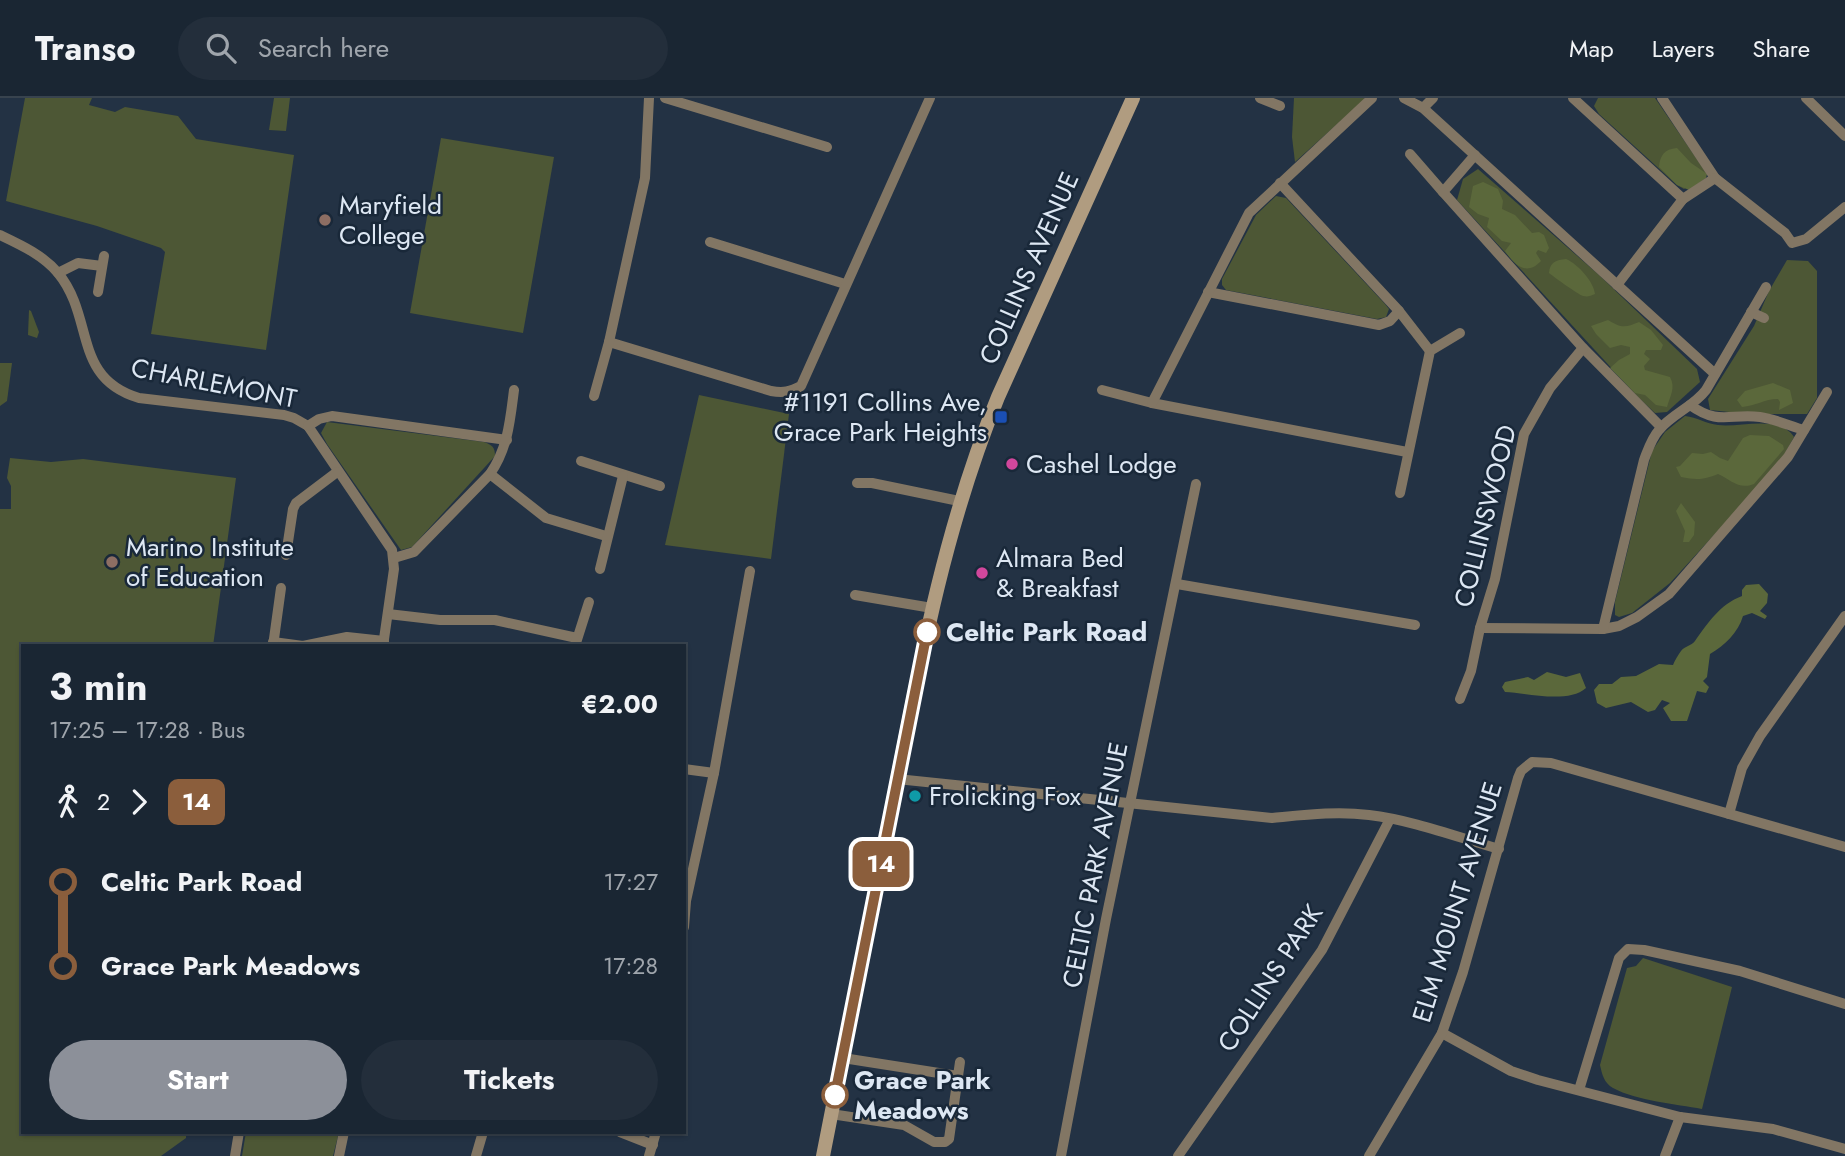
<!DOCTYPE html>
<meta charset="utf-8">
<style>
body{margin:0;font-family:Jost,sans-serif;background:#232e3b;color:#f1f3f6;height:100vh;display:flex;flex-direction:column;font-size:26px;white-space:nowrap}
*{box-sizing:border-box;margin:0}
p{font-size:23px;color:#9fa5ac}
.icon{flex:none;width:38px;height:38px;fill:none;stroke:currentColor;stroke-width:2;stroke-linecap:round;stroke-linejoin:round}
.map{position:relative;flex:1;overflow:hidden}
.sheet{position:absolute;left:21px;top:546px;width:665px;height:490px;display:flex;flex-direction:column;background:#1a2633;border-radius:0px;box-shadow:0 2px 5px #0004,0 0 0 2px #38434e}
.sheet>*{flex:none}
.badge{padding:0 14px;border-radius:10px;font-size:24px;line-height:46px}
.map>.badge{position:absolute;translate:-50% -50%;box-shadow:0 0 0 4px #fff}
.legs{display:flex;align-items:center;gap:10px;height:77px;padding:0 28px;font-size:23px}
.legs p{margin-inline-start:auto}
.overview{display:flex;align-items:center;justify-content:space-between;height:119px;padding:0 28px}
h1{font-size:38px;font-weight:700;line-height:52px}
.cta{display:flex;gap:14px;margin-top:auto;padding:14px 28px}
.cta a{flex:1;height:80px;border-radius:42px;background:#8c9099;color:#fff;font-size:28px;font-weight:700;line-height:80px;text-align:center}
.cta a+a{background:#232e3b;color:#f1f3f6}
ul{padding:0 28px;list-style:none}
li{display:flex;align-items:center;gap:24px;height:84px;font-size:26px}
li i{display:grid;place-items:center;width:10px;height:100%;margin:0 9px;background:currentColor}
li i::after{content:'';width:18px;height:18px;margin:-9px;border:5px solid;border-radius:50%;background:#1a2633}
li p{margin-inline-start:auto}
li:first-child i{background:linear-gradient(#0000 50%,currentColor 0)}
li:last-child i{background:linear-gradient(currentColor 50%,#0000 0)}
header{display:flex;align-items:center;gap:42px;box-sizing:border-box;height:98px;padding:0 35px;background:#1a2633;border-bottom:2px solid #38434e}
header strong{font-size:33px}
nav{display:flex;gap:38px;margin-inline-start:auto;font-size:24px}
.search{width:490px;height:63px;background:#232e3b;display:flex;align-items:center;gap:18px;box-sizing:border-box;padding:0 24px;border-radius:38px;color:#9fa5ac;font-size:26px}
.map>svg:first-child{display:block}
.green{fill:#4d5735}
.forest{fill:#5b683b}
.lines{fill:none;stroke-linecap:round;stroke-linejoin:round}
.street{stroke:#827664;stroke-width:10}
.secondary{stroke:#b09c80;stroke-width:14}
.line-1-casing{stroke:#fff;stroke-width:16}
.line-1{stroke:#8b5e3c;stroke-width:10}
.education-dot{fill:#8d6e63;stroke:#192839;stroke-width:2.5}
.transit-dot{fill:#1a4fb4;stroke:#192839;stroke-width:2.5}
.hotel-dot{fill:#d1479c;stroke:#192839;stroke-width:2.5}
.stop-1-dot{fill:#fff;stroke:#8b5e3c;stroke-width:3.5}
.culture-dot{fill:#0f9aa8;stroke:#192839;stroke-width:2.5}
.labels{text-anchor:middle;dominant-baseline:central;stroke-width:5;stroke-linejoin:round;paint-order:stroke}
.poi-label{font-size:26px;fill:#dde7f3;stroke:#192839;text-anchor:start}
.street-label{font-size:26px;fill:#dde7f3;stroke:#192839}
.stop-label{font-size:26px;font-weight:bold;fill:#dde7f3;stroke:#192839;text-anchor:start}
</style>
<header>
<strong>Transo</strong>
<div class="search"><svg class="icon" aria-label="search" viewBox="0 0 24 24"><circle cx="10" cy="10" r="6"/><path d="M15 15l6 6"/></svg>Search here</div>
<nav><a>Map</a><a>Layers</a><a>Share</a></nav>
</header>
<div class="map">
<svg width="1845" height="1058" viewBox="0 0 1845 1058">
<rect width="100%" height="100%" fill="#233244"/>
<g class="green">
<path d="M25,0H92L89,7L115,14L125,9L178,18L196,41L294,57L266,252L151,236L165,154L161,150L97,128L6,103Z"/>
<path d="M274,0H290L286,33L269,32Z"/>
<path d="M1294,0H1364V2L1295,64L1292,39Z"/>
<path d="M1598,0H1655L1707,76L1684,91L1677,87L1599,16L1594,8Z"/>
<path d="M441,40L554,59L523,235L410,215Z"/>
<path d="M1478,71L1599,177L1697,271L1700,284L1667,314L1655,315L1639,300L1457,102L1463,81Z"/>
<path d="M1276,98L1286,100L1385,206L1389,211L1386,219L1377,221L1226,192L1222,187V181L1256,117Z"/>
<path d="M1787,162L1808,163L1817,173V300L1807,316H1748L1710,312L1708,301L1754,228L1769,193Z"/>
<path d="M29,212L31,213L39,234L37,240L28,237Z"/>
<path d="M0,265H12L7,303L0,308Z"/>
<path d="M699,297L789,316L771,461L665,447Z"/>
<path d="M1685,318C1697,319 1706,326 1718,327C1740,330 1779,316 1794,339L1784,357L1757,390L1670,485L1632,515L1619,519L1615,517V504L1652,353L1665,334Z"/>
<path d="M327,324L484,344C492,347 495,349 495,358L412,449L401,452L327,346L321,335Z"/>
<path d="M10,360L51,364L83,361L236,380L213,548H23V1034H186V1040L161,1058H0V411H11V388L7,380Z"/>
<path d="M1643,860L1732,889L1702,1011C1676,1006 1637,1003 1613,990C1604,985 1602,976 1600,967L1627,870L1636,868Z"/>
<path d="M246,1034H339L333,1058H242Z"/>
</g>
<g class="forest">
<path d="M1677,50L1691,65L1707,76L1706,80L1689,92L1677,87L1659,69C1660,58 1664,51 1677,50Z"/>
<path d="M1483,84L1498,91L1503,103L1502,111L1515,117L1532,135L1539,134L1544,137L1549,150L1546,155L1538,152L1536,155L1541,163C1527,178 1515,168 1505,153L1511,145L1502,143L1487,129L1489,120L1478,116L1469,109L1473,88Z"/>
<path d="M1566,161C1578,166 1594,184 1595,196C1590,198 1588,199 1583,198C1579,197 1554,179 1549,175C1550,164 1556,162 1566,161Z"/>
<path d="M1608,222C1621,230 1625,230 1639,224L1651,232L1663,247L1661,252H1646L1644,256L1650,261L1644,268L1645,272L1670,279C1676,290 1670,298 1667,309L1656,307L1645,297L1635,295L1610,270L1619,262L1630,256V249L1621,247L1610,250L1596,236L1591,228Z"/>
<path d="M1773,285L1790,292L1793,305L1779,312L1780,304L1778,301C1764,301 1756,308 1742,309L1737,302L1745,293Z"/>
<path d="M1750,337L1769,338L1783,347L1784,351L1754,386C1739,392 1731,382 1718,376C1704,382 1696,382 1681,379L1676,369L1680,368L1692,355L1703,356L1711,354L1720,360L1728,363L1743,340Z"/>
<path d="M1681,405L1695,424L1694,437L1689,444H1683L1685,433L1676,413Z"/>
<path d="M1759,486L1768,496L1767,505L1760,513L1767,518L1765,521L1752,515L1743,518C1738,535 1725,547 1710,556L1707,579L1703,583L1709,589L1706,595L1697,593L1687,623H1671L1663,610L1670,605L1662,602L1655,612L1648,614L1631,604L1606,610L1597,605L1594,592L1599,586H1612L1621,579L1636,578L1659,566L1673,567C1675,562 1678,557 1681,553C1685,548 1691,548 1695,543C1707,526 1720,506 1742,498V492L1746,487Z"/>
<path d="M1547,574L1566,579L1580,575L1586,590C1568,606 1527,595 1505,594L1502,589L1505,584L1528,579L1534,582Z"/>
</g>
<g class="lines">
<g class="street">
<path d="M665,0L827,49"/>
<path d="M1260,0L1280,8"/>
<path d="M1404,0L1423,10L1715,276"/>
<path d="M1573,0L1683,101"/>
<path d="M1662,0L1715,80L1785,135L1792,145L1806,141L1845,109"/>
<path d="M1806,0L1845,38"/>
<path d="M1423,10L1433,0"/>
<path d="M1410,56L1443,94"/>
<path d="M1475,57L1443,94L1583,250L1661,329"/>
<path d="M1280,85L1399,213L1430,253"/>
<path d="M0,137C21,147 43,157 58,175C95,220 72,280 139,300L284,317L294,320L308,328L392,452L394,471L383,548"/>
<path d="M710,144L845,186"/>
<path d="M58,175L78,165L102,168"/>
<path d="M1617,187L1683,101L1715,80"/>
<path d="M98,194L104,158"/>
<path d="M1208,194L1379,227L1390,223L1399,213"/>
<path d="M1751,214L1764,220"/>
<path d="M609,244L771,293C783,295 790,294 801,288L930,0"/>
<path d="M1102,292L1152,305L1407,354"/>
<path d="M594,298L609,244L645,80L649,0"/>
<path d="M1152,305L1249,115L1372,0"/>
<path d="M1690,307C1719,328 1730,315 1760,319C1775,321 1790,328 1804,332"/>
<path d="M308,328L319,321L332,318L507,342"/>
<path d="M581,363L660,388"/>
<path d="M490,376L546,420L606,438"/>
<path d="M857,385H872L959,403"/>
<path d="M1400,395L1430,253L1460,235"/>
<path d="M286,457L293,411L296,405L337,374"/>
<path d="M394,460L414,454L490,376C508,350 510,323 514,292"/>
<path d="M600,471L623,378"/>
<path d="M1177,486L1415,527"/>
<path d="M855,497L932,510"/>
<path d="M388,516L440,522H495L577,540"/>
<path d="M1480,530L1603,531L1619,528L1637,519L1669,496L1788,359L1827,294"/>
<path d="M1603,531L1644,362C1648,352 1651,341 1659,332C1672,316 1693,309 1706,292L1766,189"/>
<path d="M273,544L303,548L347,539L384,543"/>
<path d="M273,548L281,490"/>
<path d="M575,548L589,504"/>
<path d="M1460,601L1471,573L1480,530L1495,481L1524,336L1550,290L1583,250"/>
<path d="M684,671L714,675"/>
<path d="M897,681L1272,720C1304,717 1336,713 1369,717C1412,722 1457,739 1499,751"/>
<path d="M1729,716L1742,670L1760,638L1845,518"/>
<path d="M684,829L686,803L714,675L750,473"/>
<path d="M1442,935L1511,973L1538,982L1680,1019L1773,1031L1845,1051"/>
<path d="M843,960L958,978"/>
<path d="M1579,992L1619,860L1628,851L1644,852L1740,873L1845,906"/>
<path d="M831,1016L904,1027L934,1044H945L949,1041L960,964"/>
<path d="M620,1034L653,1047"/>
<path d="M235,1058L239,1034"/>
<path d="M339,1058L344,1034"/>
<path d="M476,1058L483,1034"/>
<path d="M649,1058L656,1034"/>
<path d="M1061,1058L1106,821L1196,386"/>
<path d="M1178,1058L1322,852L1390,721"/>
<path d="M1369,1058L1442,935L1463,874L1518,680L1521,673L1532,664L1551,665L1845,749"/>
<path d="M1665,1058L1680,1019"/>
</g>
<path class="secondary" d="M823,1058C848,933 873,808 897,683C922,553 947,423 998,299L1133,0"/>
</g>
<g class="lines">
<defs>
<path id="line-1" d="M835,997L927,534"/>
</defs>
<use href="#line-1" class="line-1-casing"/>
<use href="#line-1" class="line-1"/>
</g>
<g class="education-dot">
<circle cx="325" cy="122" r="7"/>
<circle cx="112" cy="464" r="7"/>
</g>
<rect class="transit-dot" x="994" y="312" width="14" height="14" rx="3.5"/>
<g class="hotel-dot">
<circle cx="1012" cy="366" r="7"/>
<circle cx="982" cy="475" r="7"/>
</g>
<g class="stop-1-dot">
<circle cx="927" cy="534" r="12"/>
<circle cx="835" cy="997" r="12"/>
</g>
<circle class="culture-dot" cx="915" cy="698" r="7"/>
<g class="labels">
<g class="poi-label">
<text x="339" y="107">Maryfield<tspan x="339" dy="30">College</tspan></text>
<text x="987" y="304" text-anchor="end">#1191 Collins Ave,<tspan x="987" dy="30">Grace Park Heights</tspan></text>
<text x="1026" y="366">Cashel Lodge</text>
<text x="126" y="449">Marino Institute<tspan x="126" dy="30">of Education</tspan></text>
<text x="996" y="460">Almara Bed<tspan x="996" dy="30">&amp; Breakfast</tspan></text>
<text x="929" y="698">Frolicking Fox</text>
</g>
<g class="street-label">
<text transform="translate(1029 170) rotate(-66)">COLLINS AVENUE</text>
<text transform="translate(214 285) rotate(11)">CHARLEMONT</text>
<text transform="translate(1485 418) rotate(-76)">COLLINSWOOD</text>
<text transform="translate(1095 767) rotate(-79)">CELTIC PARK AVENUE</text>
<text transform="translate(1457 804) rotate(-73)">ELM MOUNT AVENUE</text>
<text transform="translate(1270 880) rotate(-57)">COLLINS PARK</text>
</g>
<g class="stop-label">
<text x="946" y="534">Celtic Park Road</text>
<text x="854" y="982">Grace Park<tspan x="854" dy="30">Meadows</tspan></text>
</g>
</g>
</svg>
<b class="badge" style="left:881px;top:766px;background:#8b5e3c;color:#fff">14</b>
<section class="sheet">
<div class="overview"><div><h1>3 min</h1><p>17:25 – 17:28 · Bus</p></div><b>€2.00</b></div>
<div class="legs"><svg class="icon" aria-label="walk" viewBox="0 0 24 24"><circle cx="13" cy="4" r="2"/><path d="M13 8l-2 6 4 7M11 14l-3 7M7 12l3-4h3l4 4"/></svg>2<svg class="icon" aria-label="forward" viewBox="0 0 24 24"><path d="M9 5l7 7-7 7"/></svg><b class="badge" style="background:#8b5e3c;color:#fff">14</b></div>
<ul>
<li><i style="color:#8b5e3c"></i><b>Celtic Park Road</b><p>17:27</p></li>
<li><i style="color:#8b5e3c"></i><b>Grace Park Meadows</b><p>17:28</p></li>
</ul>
<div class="cta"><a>Start</a><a>Tickets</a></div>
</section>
</div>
